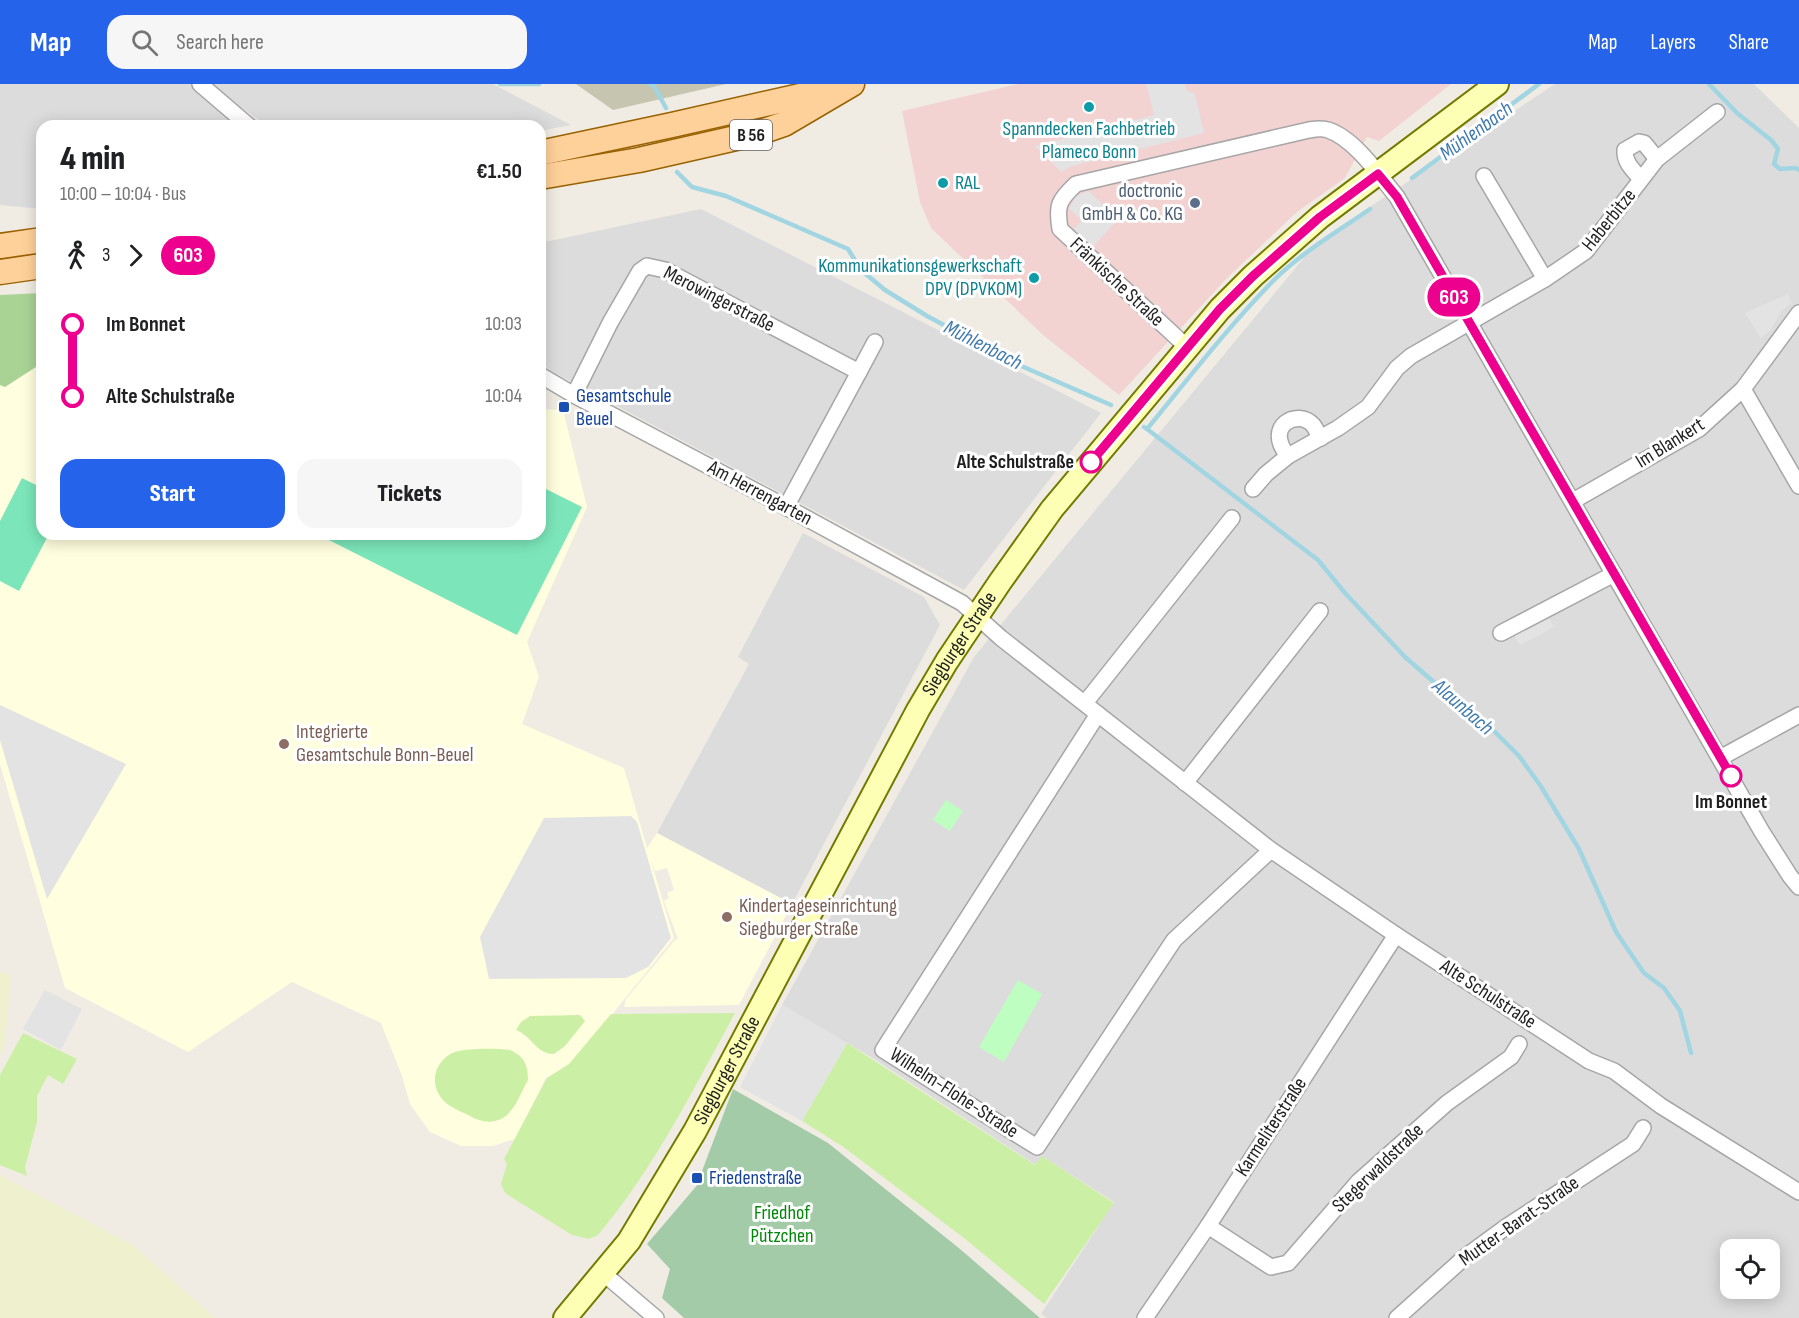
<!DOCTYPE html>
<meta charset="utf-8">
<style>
body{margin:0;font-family:"Sofia Sans Condensed",sans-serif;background:#f6f6f6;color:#202124;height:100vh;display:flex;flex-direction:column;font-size:22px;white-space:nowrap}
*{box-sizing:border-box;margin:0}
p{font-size:20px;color:#757577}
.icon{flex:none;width:33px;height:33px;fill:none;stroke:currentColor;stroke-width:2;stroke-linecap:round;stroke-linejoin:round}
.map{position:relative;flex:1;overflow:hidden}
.sheet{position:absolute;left:36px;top:36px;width:510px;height:420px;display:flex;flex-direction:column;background:#fff;border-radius:18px;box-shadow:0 3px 15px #0003}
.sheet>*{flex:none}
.badge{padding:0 12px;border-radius:20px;font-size:21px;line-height:39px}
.controls{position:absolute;left:1720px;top:1155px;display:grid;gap:12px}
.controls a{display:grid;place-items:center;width:60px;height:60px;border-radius:12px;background:#fff;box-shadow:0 3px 15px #0003;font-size:30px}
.map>.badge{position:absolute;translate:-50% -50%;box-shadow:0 0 0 3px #fff}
.legs{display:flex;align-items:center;gap:9px;height:66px;padding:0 24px;font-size:20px}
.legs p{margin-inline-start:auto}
.head{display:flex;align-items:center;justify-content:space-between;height:102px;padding:0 24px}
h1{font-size:33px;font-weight:800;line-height:45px}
.button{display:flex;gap:12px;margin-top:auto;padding:12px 24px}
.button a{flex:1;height:69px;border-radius:18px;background:#2563eb;color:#fff;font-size:24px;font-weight:800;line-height:69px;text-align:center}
.button a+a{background:#f6f6f6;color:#202124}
ul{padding:0 24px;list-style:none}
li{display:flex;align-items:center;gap:21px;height:72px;font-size:22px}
li i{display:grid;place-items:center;width:9px;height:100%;margin:0 8px;background:currentColor}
li i::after{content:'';width:15px;height:15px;margin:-8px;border:4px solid;border-radius:50%;background:#fff}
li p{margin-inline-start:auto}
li:first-child i{background:linear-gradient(#0000 50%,currentColor 0)}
li:last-child i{background:linear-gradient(currentColor 50%,#0000 0)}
header{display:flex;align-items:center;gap:36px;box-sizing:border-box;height:84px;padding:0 30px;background:#2563eb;color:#fff}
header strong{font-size:28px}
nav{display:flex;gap:33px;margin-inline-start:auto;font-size:21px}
.search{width:420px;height:54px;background:#f6f6f6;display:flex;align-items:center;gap:15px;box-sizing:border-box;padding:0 21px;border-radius:18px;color:#757577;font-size:22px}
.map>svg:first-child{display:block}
.residential{fill:#dddcdc;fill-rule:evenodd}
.commercial{fill:#f3d2d2}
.education{fill:#fffede}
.construction{fill:#c6c5af}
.farmland{fill:#eff1ce}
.grass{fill:#ccefa6}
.forest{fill:#a9d395}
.cemetery{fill:#a3cba8}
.park{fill:#befec1}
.pitch{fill:#7ce6ba}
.parking{fill:#e3e3e3}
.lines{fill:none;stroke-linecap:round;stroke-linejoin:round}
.stream{stroke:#a1d5e2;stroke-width:4.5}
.minor-casing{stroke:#a6a6a6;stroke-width:18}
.secondary-casing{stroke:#727b00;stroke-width:26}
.primary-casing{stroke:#996200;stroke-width:27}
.minor{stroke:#fff;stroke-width:15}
.secondary{stroke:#fdffb4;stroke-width:22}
.primary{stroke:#ffd19a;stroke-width:24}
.line-1-casing{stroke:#fff;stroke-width:14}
.line-1{stroke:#ec008d;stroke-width:9}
.culture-dot{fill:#0f9aa8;stroke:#fff;stroke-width:2}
.service-dot{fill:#5c6f8a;stroke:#fff;stroke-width:2}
.transit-dot{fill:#1a4fb4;stroke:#fff;stroke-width:2}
.stop-1-dot{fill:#fff;stroke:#ec008d;stroke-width:3}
.education-dot{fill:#8d6e63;stroke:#fff;stroke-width:2}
.labels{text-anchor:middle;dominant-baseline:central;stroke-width:6;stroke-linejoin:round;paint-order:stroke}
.shield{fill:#fff;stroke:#626262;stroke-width:1.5}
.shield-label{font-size:18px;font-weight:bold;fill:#1f1f1f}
.culture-label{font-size:20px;fill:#0d838f;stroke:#fff}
.service-label{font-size:20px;fill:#4e5e75;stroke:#fff;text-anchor:end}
.street-label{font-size:20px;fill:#1f1f1f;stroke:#fff}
.transit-label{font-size:20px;fill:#164399;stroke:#fff;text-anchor:start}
.stop-label{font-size:20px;font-weight:bold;fill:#1f1f1f;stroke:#fff;text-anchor:end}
.education-label{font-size:20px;fill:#785e54;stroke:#fff;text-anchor:start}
.park-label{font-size:20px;fill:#03870a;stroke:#fff}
.water-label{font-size:21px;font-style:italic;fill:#407aaf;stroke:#fff}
</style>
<header>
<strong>Map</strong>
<div class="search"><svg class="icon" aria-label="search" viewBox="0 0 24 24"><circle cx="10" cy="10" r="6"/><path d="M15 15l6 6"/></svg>Search here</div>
<nav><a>Map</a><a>Layers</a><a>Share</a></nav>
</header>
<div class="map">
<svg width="1799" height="1234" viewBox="0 0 1799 1234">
<rect width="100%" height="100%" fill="#f0ece4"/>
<g class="residential">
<path d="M0,0H493L571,41L540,47V42H268L242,24L226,42H42V125L0,121Z"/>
<path d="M1555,0H1754L1799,44V1234H1047L1041,1230L1114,1118L1042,1072L1036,1081L871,973L782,921L974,573L1317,158ZM1731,1166H1770V1204H1731Z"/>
<path d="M701,125L1101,329L964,506L551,287L540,277V159Z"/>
<path d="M803,449L924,513L940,541L792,820L657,749L749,580L738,573Z"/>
</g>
<path class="commercial" d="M1018,0H1451L1379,57L1367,53L1345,94L1297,128L1227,194L1119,311L1043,251L931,144L920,118L902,27Z"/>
<path class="education" d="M42,279V450H540V325L563,326L587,423L527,558L539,593L522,640L624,684L647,764L657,749L792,820L739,921L624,923L626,915L675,856L678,855L664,817L669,814L667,809L674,806L667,784L655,787L650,774L674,854L571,981L546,994L515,1055L493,1062H461L430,1048L410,1020L402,992L381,939L292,898L188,968L65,904L0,680V301L5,303Z"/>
<path class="construction" d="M576,0H726L613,26Z"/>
<g class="farmland">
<path d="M0,887L11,892L5,960L0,971Z"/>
<path d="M0,1091L133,1161L215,1234H0Z"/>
</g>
<g class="grass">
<path d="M735,929C693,1006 655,1083 598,1151L589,1155L572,1151L505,1109L501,1100L507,1080L504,1075L547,994L569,980L611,930Z"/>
<path d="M580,931L585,937L565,962L554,970C536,970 532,952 516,946L521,938L530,932Z"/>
<path d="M23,949L77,975L63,1000L48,991L37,1012V1038L25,1083L27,1092L0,1081V991Z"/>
<path d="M847,959L1035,1081L1042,1072L1114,1119L1044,1220L964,1154L842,1062L802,1037Z"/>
<path d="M510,966C524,972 528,981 528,996C521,1008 515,1027 503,1034C490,1041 479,1037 468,1031C460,1027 450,1023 444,1017C428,1001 434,976 455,968C467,964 497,964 510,966Z"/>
</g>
<path class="forest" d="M42,209V279L5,303L0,301V211Z"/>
<path class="cemetery" d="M733,1005L828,1059L960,1165L1040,1234H684L662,1214L670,1185L647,1160L699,1099L704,1089L702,1087Z"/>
<g class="park">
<path d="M946,716L963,727L950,747L933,736Z"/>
<path d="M1018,896L1042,910L1004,978L979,963Z"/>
</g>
<g class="pitch">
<path d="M22,394L42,404V450H49L19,507L0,497V437Z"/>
<path d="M540,402L582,423L517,551L321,452L322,450H540Z"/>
</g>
<g class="parking">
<path d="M1146,0H1185L1186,6L1195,10L1204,49L1072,82L1061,88L1035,62L1154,31Z"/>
<path d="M1088,107L1119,134L1093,163L1074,145L1082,136L1069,125L1076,112Z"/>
<path d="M1788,210L1792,219L1782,226L1770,247L1761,254L1745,229Z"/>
<path d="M1547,531L1554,543L1520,561L1513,550Z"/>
<path d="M0,621L126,680L47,815L0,656Z"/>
<path d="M631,732L637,738L671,854L648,883L626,894L489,895L480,853L544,734Z"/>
<path d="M45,906L82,925L61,966L23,945Z"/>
<path d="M782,921L847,959L802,1037L740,1003Z"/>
</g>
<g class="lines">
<g class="stream">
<path d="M500,0H539"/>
<path d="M650,0L654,2L666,24"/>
<path d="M1709,0L1737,29L1771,56L1778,65L1774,80L1780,85L1796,84L1799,86"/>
<path d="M677,88L692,103L726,112L848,165L861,186L885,206L927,232L1019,281L1111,321"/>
<path d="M1412,94L1539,0"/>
<path d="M1144,343L1147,345C1188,295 1228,243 1273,197C1301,169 1337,148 1370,125"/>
<path d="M1147,345L1318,476L1345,509L1405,573L1443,606L1488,641L1519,672L1540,701L1579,765L1616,848L1644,889L1664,904L1680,927L1691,969"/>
</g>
<defs>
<g id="minor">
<path d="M200,0L249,42"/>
<path d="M1484,92L1545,195"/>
<path d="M1641,95C1633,86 1624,78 1625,66L1639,58L1644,59L1657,75"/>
<path d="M1188,264L1060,145C1056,121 1059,116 1076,100L1309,46C1315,45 1323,44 1328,46C1354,54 1380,92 1397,113L1762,748L1790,792L1799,803"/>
<path d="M540,291L574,311L786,423L962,519L1001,554L1271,766L1396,851L1589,977L1614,987L1661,1022L1799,1108"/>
<path d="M1743,305L1799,402"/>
<path d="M574,311L610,239L640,187L647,182L665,186L859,288L875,258"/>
<path d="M1288,372C1263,342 1298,324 1313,341C1316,345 1318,350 1321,354"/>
<path d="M1253,405L1266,390L1288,372L1338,344L1368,323L1397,284L1411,272L1545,195L1586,167L1657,75L1717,28"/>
<path d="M1573,417L1699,345L1743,305L1799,229"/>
<path d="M786,423L859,288"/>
<path d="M1501,549L1614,490"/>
<path d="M1085,619L1232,434"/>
<path d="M1098,630L883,966L1037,1063L1174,856L1271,766"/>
<path d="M1720,674L1799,631"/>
<path d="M1185,699L1320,527"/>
<path d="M1208,1142L1271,1183L1288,1179L1359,1097L1447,1019L1511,973L1519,960"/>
<path d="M603,1189L656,1234"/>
<path d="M1145,1234L1208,1142L1396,851"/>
<path d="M1397,1234L1465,1173L1506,1143L1633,1060L1643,1044"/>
</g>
<g id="secondary">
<path id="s1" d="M565,1234L629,1157L695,1047L918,626L947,577L1000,498L1052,425L1220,225L1253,192L1320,133L1497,0"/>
</g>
<g id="primary">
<path d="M540,69L672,41L831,5"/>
<path d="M540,93L639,76L758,49L784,40L852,0"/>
<path d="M0,162L42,156"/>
<path d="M0,188L42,182"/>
</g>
</defs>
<use href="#minor" class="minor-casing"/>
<use href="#secondary" class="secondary-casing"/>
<use href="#primary" class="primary-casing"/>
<use href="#minor" class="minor"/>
<use href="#secondary" class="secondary"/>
<use href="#primary" class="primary"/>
</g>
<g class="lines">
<defs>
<path id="line-1" d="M1091,378L1220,225L1253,192L1320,133L1378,90L1397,113L1731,692"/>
</defs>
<use href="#line-1" class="line-1-casing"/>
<use href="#line-1" class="line-1"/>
</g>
<g class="culture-dot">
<circle cx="1089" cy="23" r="6"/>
<circle cx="943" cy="99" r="6"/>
<circle cx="1034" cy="194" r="6"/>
</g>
<circle class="service-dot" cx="1195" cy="119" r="6"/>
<g class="transit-dot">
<rect x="558" y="317" width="12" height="12" rx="3"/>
<rect x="691" y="1088" width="12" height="12" rx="3"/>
</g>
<g class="stop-1-dot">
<circle cx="1091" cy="378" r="10"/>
<circle cx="1731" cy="692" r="10"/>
</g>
<g class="education-dot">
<circle cx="284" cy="660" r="6"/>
<circle cx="727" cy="833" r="6"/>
</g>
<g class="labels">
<rect class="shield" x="730" y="36" width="42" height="30" rx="4.5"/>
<g class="shield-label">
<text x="751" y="51">B 56</text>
</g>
<g class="culture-label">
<text x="1089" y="45">Spanndecken Fachbetrieb<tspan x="1089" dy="23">Plameco Bonn</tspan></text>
<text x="955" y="99" text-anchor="start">RAL</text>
<text x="1022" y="182" text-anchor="end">Kommunikationsgewerkschaft<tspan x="1022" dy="23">DPV (DPVKOM)</tspan></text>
</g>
<g class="service-label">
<text x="1183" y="107">doctronic<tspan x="1183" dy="23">GmbH &amp; Co. KG</tspan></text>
</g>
<g class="street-label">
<text transform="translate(1609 136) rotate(-51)">Haberbitze</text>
<text transform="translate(1117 198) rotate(43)">Fränkische Straße</text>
<text transform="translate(719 215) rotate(27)">Merowingerstraße</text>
<text transform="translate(1670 359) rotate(-32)">Im Blankert</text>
<text transform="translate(760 409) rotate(28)">Am Herrengarten</text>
<text stroke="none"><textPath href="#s1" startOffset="783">Siegburger Straße</textPath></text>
<text transform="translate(1488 910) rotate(33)">Alte Schulstraße</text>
<text stroke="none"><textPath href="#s1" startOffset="297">Siegburger Straße</textPath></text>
<text transform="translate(954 1009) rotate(33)">Wilhelm-Flohe-Straße</text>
<text transform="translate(1271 1043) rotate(-57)">Karmeliterstraße</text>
<text transform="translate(1378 1084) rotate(-44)">Stegerwaldstraße</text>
<text transform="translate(1519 1137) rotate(-35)">Mutter-Barat-Straße</text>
</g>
<g class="transit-label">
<text x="576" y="312">Gesamtschule<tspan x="576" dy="23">Beuel</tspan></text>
<text x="709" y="1094">Friedenstraße</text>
</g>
<g class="stop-label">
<text x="1074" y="378">Alte Schulstraße</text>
<text x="1731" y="718" text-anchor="middle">Im Bonnet</text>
</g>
<g class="education-label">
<text x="296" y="648">Integrierte<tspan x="296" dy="23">Gesamtschule Bonn-Beuel</tspan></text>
<text x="739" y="822">Kindertageseinrichtung<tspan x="739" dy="23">Siegburger Straße</tspan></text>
</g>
<g class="park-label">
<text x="782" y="1129">Friedhof<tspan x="782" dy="23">Pützchen</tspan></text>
</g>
<g class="water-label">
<text transform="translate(1476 47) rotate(-36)">Mühlenbach</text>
<text transform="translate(983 261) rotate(27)">Mühlenbach</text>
<text transform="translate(1463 623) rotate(41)">Alaunbach</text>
</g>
</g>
</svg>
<div class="controls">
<a><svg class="icon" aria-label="locate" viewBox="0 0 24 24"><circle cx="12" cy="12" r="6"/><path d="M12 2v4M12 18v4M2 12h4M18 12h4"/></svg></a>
</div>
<b class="badge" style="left:1454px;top:213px;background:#ec008d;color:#fff">603</b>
<section class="sheet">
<div class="head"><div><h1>4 min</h1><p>10:00 – 10:04 · Bus</p></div><b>€1.50</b></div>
<div class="legs"><svg class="icon" aria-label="walk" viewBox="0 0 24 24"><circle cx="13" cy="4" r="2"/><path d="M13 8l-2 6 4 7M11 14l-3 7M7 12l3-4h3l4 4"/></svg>3<svg class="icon" aria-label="forward" viewBox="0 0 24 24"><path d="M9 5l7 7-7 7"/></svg><b class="badge" style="background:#ec008d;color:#fff">603</b></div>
<ul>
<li><i style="color:#ec008d"></i><b>Im Bonnet</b><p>10:03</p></li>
<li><i style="color:#ec008d"></i><b>Alte Schulstraße</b><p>10:04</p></li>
</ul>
<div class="button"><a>Start</a><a>Tickets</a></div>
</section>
</div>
